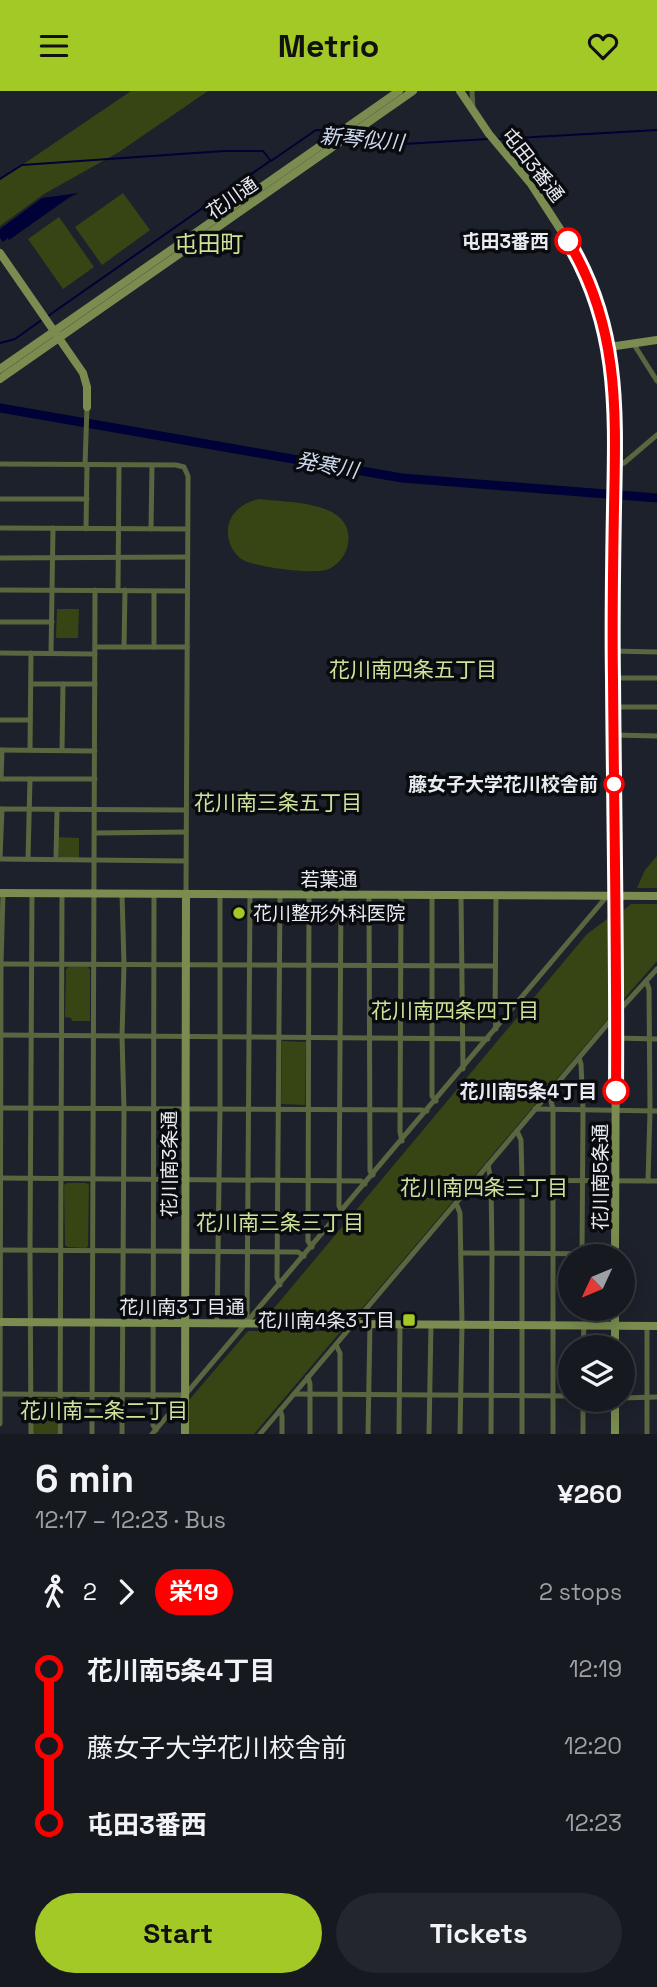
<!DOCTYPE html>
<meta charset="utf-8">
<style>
body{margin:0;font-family:"Space Grotesk","Noto Sans JP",sans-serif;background:#23262d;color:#f1f3f6;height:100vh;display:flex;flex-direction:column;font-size:26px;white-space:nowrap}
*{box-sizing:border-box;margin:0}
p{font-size:23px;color:#9ea0a5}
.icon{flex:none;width:38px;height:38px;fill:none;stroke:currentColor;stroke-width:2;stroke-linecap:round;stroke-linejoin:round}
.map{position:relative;height:1343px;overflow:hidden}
.details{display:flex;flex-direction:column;background:#161920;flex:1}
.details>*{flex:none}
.badge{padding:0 14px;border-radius:23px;font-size:24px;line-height:46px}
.needle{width:46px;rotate:226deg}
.tools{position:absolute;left:558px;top:1153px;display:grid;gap:14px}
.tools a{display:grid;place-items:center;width:77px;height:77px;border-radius:50%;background:#161920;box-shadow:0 4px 18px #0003,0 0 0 2px #35383e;font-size:35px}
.map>.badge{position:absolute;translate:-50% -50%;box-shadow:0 0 0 4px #fff}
.legs{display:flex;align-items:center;gap:10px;height:77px;padding:0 35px;font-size:23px}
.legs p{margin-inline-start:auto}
.overview{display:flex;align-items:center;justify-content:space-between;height:119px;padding:0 35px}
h1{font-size:38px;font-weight:700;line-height:52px}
.cta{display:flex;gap:14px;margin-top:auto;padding:14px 35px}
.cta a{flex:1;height:80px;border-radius:42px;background:#a3c926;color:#111;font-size:28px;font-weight:700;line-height:80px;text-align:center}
.cta a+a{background:#23262d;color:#f1f3f6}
ul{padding:0 35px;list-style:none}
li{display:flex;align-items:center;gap:24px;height:77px;font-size:26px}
li i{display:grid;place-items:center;width:10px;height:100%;margin:0 9px;background:currentColor}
li i::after{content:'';width:18px;height:18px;margin:-9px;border:5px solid;border-radius:50%;background:#161920}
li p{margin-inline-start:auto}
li:first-child i{background:linear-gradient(#0000 50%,currentColor 0)}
li:last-child i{background:linear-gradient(currentColor 50%,#0000 0)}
header{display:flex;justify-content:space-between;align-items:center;height:91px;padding:0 35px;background:#a3c926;color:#111;font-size:32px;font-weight:700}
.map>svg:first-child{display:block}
.green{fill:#374413}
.water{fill:#000136}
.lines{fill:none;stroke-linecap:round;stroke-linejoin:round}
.stream{stroke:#000136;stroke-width:2}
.river{stroke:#000136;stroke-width:9}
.street{stroke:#5a6640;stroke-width:5}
.secondary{stroke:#7a8c4f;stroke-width:8}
.line-1-casing{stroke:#fff;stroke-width:16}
.line-1{stroke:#f00;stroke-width:10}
.stop-1-dot{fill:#fff;stroke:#f00;stroke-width:3.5}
.poi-dot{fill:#a3c926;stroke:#090b0f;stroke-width:2.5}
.labels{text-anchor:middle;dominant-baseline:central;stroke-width:7;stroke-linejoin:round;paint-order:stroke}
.street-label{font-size:19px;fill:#e8ebf2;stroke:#090b0f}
.stop-label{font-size:19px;font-weight:bold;fill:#e8ebf2;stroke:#090b0f;text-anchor:end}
.poi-label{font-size:19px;fill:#e8ebf2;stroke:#090b0f;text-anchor:start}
.water-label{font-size:21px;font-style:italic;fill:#cdd8ed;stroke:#090b0f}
.neighbourhood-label{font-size:21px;fill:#cce399;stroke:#090b0f}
.quarter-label{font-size:23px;fill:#cce399;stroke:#090b0f}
</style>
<header><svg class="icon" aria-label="menu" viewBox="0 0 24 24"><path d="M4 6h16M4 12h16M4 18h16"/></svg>Metrio<svg class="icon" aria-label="heart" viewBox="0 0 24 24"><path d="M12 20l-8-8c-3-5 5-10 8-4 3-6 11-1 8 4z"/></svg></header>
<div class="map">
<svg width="657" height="1343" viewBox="0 0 657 1343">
<rect width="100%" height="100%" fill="#1d212b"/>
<g class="green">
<path d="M131,0H208L119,61L44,103L0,135V89Z"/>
<path d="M123,102L150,139L102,174L75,136Z"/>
<path d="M59,126L94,176L63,198L28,148Z"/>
<path d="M260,408C288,412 355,409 348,453C346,464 339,473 329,478C315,484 253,477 240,467C233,461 229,453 228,444C226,424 242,411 260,408Z"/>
<path d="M57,518H79L78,547H56Z"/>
<path d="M58,746L79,747V767H61L59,765Z"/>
<path d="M657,765V797H637L645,779Z"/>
<path d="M631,813H657V870L622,910L624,819Z"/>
<path d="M610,826L612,923L353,1228H265L587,843Z"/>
<path d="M68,876H88L90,879V930H72L71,927L65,926L66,879Z"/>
<path d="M282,950L306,951L305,1014L281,1013Z"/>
<path d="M67,1092H86L89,1094L88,1155L86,1157L67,1156L65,1154L64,1094Z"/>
<path d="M248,1240H341L254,1343H189V1309Z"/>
<path d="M35,1307H55L57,1309V1343H33V1308Z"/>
</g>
<path class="water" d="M79,102L70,106L9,149L8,147L3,151L0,147V138L42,107Z"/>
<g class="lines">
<g class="stream">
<path d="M351,47L366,52L387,54L488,48"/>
<path d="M497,48L657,39"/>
<path d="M0,88L22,74L224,60H263L271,70L316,39L333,40"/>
<path d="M48,225L270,70"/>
<path d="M0,252L15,248L43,228"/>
</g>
<path class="river" d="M0,317L402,387L657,407"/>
<g class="street">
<path d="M472,0L473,18"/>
<path d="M633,252L657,290"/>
<path d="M0,373L176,374L184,376L188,385V393L186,803"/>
<path d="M85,374L87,316"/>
<path d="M616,374L624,372L657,344"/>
<path d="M0,408H87"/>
<path d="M0,437L187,438"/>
<path d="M86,438L87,374"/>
<path d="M151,438L152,374"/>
<path d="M0,467L187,466"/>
<path d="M0,499L187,500"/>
<path d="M118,499L119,374"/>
<path d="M154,500V556"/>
<path d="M0,531H52"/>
<path d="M95,556H187"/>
<path d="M124,556L125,499"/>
<path d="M613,560L657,561"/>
<path d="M0,562L95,563"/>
<path d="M51,562L53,437"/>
<path d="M613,587H657"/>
<path d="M31,593H95"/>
<path d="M613,616H657"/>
<path d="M0,629H30"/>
<path d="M614,644L657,645"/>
<path d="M0,659L95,660"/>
<path d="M2,659L1,688H95"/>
<path d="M30,659L31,562"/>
<path d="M62,659L63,593"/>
<path d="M0,718L186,719"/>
<path d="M95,742L186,741"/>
<path d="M0,767L2,718"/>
<path d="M0,768L186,770"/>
<path d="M28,768L30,688"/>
<path d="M56,768L57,719"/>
<path d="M154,803L153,1334L156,1339"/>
<path d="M280,804L277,1187L280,1194"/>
<path d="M309,804L308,1150L312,1156"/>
<path d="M341,804L339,1115L342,1120"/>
<path d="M369,804L370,1080L373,1084"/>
<path d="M401,804L400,1041L402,1050"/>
<path d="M432,804V1005L436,1010"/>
<path d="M461,804L463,978"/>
<path d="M496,804L495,929L496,938"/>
<path d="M1,873L495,875"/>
<path d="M646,890L649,898L650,1020L648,1090"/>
<path d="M1,944L488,948"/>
<path d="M616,947L657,948"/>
<path d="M579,967L581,973L583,1019L582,1163"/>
<path d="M549,1002L553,1018V1343"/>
<path d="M0,1017L421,1019L427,1020"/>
<path d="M535,1018L657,1020"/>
<path d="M517,1040L521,1049L522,1090V1343"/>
<path d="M488,1074L491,1090L492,1162L491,1343"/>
<path d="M0,1087L361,1090L365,1093"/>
<path d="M475,1089L657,1090"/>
<path d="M456,1112L460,1122L462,1233L460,1343"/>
<path d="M0,1159L298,1161L304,1165"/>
<path d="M461,1162L615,1163"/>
<path d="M217,1232L220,1018V803"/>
<path d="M247,1232L250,803"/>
<path d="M336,1254L340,1262V1343"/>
<path d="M583,1256L584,1234"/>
<path d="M308,1286L310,1293V1343"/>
<path d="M0,1303L185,1304"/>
<path d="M294,1303L570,1305"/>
<path d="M623,1307L657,1306"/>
<path d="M583,1309V1343"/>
<path d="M280,1319L282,1325V1343"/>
<path d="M0,1333L1,873L3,802"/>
<path d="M31,1343L30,1159L32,802"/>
<path d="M60,1343L62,802"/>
<path d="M92,1343L95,499"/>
<path d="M122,1343L124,1018L122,945L124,874L122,803"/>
<path d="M152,1343L608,804"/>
<path d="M260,1343L616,923L657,878"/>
<path d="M368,1343L370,1232"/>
<path d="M399,1343L400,1233"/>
<path d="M429,1343L431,1233"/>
<path d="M647,1343V1234"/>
</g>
<g class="secondary">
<path d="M460,0L489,43L531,93L573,158L588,190L602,228L609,256L614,295L616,342L613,587L616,923L615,1166"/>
<path d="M0,162L83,282L87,296V316"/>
<path d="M609,256L657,249"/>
<path d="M0,278L399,0"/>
<path d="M0,288L413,0"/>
<path d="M0,802L657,805"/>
<path d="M0,1231L657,1235"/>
<path d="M615,1256V1218"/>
<path d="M185,1343L186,803"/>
<path d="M615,1343V1309"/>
</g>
</g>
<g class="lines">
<defs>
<path id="line-1" d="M568,150C620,236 616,321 614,417C613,474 612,530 613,587C614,725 617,862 616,1000"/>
</defs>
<use href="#line-1" class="line-1-casing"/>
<use href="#line-1" class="line-1"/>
</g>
<g class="stop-1-dot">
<circle cx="568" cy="150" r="12"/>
<circle cx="614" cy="693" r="9"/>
<circle cx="616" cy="1000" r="12"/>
</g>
<g class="poi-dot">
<circle cx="239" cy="822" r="7"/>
<rect x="402" y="1222" width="14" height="14" rx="3.5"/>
</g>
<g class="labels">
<g class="street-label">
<text transform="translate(533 74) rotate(52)">屯田3番通</text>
<text transform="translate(232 107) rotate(-35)">花川通</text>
<text x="329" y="788">若葉通</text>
<text transform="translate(169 1073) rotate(-90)">花川南3条通</text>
<text transform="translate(600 1086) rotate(-90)">花川南5条通</text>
<text x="182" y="1216">花川南3丁目通</text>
</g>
<g class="stop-label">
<text x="549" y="150">屯田3番西</text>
<text x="598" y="693">藤女子大学花川校舎前</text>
<text x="597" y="1000">花川南5条4丁目</text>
</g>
<g class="poi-label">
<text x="253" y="822">花川整形外科医院</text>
<text x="395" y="1229" text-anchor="end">花川南4条3丁目</text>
</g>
<g class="water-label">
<text transform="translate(362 48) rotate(5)">新琴似川</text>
<text transform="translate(327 374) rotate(10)">発寒川</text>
</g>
<g class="neighbourhood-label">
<text x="413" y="578">花川南四条五丁目</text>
<text x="278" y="711">花川南三条五丁目</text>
<text x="455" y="919">花川南四条四丁目</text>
<text x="484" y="1096">花川南四条三丁目</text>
<text x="280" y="1131">花川南三条三丁目</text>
<text x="104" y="1319">花川南二条二丁目</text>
</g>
<g class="quarter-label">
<text x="209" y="153">屯田町</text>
</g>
</g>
</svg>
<div class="tools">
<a><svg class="needle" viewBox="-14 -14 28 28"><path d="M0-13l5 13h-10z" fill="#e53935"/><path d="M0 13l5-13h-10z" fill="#9ea0a5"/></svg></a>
<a><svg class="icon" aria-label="layers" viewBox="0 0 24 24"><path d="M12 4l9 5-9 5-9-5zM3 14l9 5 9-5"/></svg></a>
</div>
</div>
<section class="details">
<div class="overview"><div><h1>6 min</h1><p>12:17 – 12:23 · Bus</p></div><b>¥260</b></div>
<div class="legs"><svg class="icon" aria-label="walk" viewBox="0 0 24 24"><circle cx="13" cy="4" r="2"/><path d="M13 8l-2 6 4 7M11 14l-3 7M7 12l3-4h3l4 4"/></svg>2<svg class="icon" aria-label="forward" viewBox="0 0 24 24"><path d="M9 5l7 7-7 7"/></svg><b class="badge" style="background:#f00;color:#fff">栄19</b><p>2 stops</p></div>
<ul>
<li><i style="color:#f00"></i><b>花川南5条4丁目</b><p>12:19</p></li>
<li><i style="color:#f00"></i><span>藤女子大学花川校舎前</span><p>12:20</p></li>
<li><i style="color:#f00"></i><b>屯田3番西</b><p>12:23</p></li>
</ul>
<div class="cta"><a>Start</a><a>Tickets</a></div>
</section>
